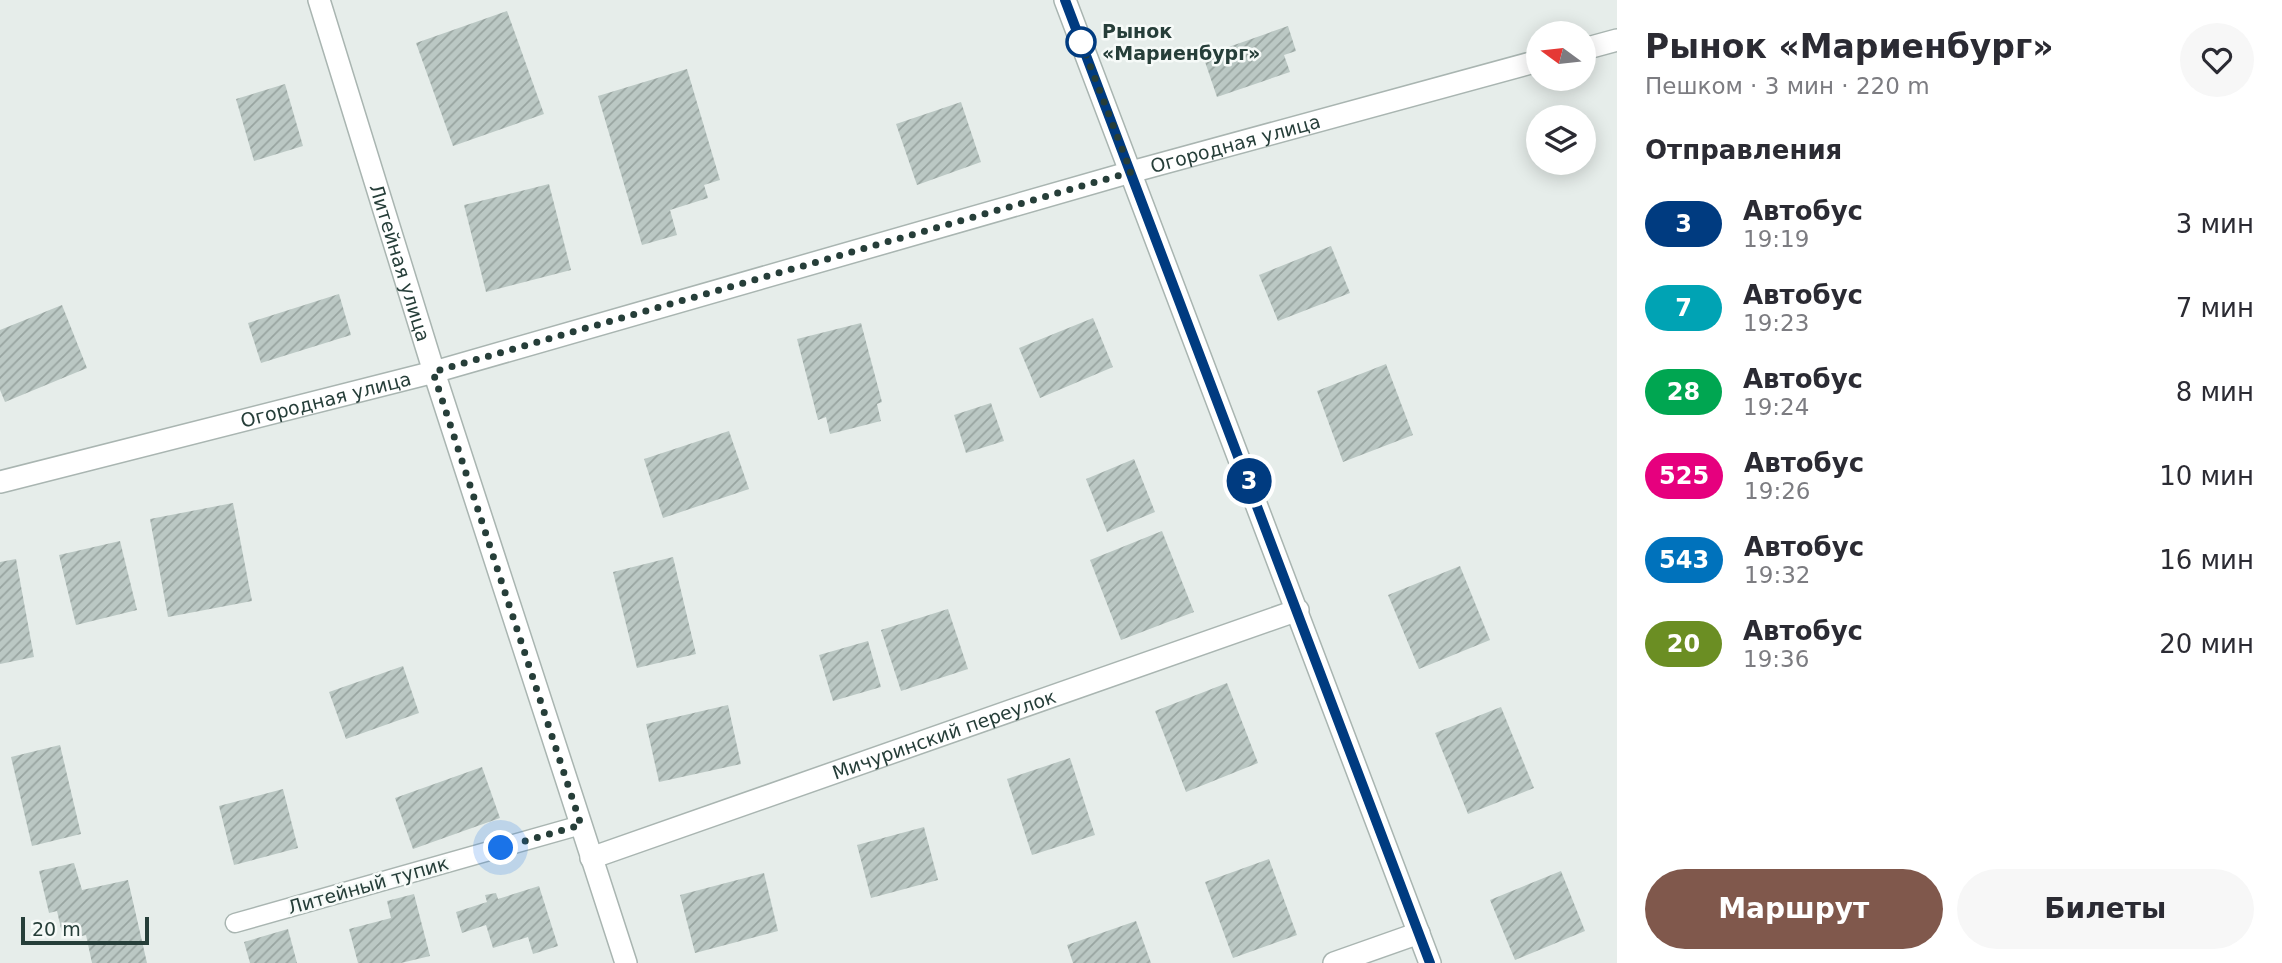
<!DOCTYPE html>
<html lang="ru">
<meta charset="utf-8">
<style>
body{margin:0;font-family:"DejaVu Sans",sans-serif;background:#f7f7f7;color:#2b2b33;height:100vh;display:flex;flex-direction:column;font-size:26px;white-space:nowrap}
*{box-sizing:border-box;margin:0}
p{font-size:23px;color:#7c7c81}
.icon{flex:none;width:38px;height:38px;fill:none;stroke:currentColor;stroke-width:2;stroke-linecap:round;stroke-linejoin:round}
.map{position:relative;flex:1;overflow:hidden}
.side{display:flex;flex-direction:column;background:#fff;width:665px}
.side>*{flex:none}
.badge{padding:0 14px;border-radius:23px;font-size:24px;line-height:46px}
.needle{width:46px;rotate:285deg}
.fabs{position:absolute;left:1526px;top:21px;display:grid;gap:14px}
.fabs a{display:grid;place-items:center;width:70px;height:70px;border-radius:50%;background:#fff;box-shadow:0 4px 18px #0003;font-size:35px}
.scale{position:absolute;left:21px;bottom:18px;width:128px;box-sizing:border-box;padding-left:7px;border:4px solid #263e39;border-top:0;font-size:19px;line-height:24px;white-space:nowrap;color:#263e39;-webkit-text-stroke:5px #f6faf8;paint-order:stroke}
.you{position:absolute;width:35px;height:35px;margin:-18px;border:5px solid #fff;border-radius:50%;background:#1a73e8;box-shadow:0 0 0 10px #1a73e833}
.map>.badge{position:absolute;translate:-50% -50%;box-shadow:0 0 0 4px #fff}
h2{padding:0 28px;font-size:26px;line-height:63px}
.round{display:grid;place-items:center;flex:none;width:74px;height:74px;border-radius:37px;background:#f7f7f7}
.summary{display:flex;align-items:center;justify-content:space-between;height:119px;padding:0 28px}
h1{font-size:33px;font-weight:600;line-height:52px}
.cta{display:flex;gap:14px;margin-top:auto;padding:14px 28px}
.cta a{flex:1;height:80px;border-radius:42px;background:#80584c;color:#fff;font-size:28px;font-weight:600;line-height:80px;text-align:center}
.cta a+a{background:#f7f7f7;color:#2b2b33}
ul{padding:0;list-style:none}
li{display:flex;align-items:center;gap:21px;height:84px;padding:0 28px}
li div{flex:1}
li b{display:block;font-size:26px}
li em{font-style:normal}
li .badge{min-width:77px;font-weight:700;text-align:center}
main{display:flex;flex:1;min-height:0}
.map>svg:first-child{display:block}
.building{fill:url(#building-hatch)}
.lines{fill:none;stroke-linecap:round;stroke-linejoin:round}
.service-casing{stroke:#a9b5b1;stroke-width:21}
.minor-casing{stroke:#a9b5b1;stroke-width:24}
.tertiary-casing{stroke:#a9b5b1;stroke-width:24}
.service{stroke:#fff;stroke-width:18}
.minor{stroke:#fff;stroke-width:21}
.tertiary{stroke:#fff;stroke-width:21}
.line-casing{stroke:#fff;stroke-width:16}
.line{stroke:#003b80;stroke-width:10}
.walk{stroke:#263e39;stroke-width:7;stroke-dasharray:0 12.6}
.stop-dot{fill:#fff;stroke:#003b80;stroke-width:3.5}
.labels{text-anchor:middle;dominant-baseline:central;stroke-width:5;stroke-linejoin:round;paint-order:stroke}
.stop-label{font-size:19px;font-weight:bold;fill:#263e39;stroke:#f6faf8;text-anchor:start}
.street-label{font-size:19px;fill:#263e39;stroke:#f6faf8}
</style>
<main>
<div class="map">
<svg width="1617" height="963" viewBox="0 0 1617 963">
<defs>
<pattern id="building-hatch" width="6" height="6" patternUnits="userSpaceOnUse" patternTransform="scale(1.75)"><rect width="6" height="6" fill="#bbc8c4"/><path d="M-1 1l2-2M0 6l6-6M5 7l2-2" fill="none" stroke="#98a4a0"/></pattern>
</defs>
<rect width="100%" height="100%" fill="#e6edea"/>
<g class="building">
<path d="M507,11L544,114L453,146L416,43Z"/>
<path d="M1288,26L1296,51L1284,55L1290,72L1217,97L1203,56Z"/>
<path d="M687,69L720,180L704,185L708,198L670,210L677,235L642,245L598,96Z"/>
<path d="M285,84L303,146L254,161L236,99Z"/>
<path d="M961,102L981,162L917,185L896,124Z"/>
<path d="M549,184L571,270L486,292L464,205Z"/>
<path d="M1331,246L1350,293L1278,321L1259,275Z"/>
<path d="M339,294L351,335L261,363L248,323Z"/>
<path d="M62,305L87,368L5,402L0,390V330Z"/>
<path d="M1093,318L1113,367L1040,398L1019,348Z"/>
<path d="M861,323L882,402L877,404L881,421L830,434L826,417L818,420L797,339Z"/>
<path d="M1386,364L1413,435L1343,462L1317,391Z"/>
<path d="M991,403L1004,441L966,453L954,415Z"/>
<path d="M729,431L749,489L663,518L644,459Z"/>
<path d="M1134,459L1155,512L1107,532L1086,479Z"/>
<path d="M233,503L252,601L168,617L150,519Z"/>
<path d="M1162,531L1194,612L1121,640L1090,560Z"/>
<path d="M120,541L137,610L76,625L59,555Z"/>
<path d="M673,557L696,654L637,668L613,572Z"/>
<path d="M16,559L34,657L0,664V562Z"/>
<path d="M1460,566L1490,640L1419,669L1388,595Z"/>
<path d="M948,609L968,669L901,691L881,630Z"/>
<path d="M868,641L881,687L833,701L819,655Z"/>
<path d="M403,666L419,713L346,739L329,692Z"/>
<path d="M1227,683L1258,763L1186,792L1155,711Z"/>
<path d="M728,705L741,764L659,782L646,724Z"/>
<path d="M1501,707L1534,788L1468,814L1435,733Z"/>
<path d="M60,745L81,834L32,846L11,757Z"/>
<path d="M1070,758L1095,835L1032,855L1007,779Z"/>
<path d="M482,767L500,818L413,849L395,798Z"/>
<path d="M283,789L298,848L234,865L219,806Z"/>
<path d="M924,827L938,880L871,898L857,845Z"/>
<path d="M1269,859L1297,935L1233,958L1205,882Z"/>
<path d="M74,863L82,890L128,880L147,963H92L86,935L82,936L80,929L62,933L57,911L49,913L39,871Z"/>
<path d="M1561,871L1585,931L1515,960L1490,900Z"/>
<path d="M764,873L778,931L695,953L680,895Z"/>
<path d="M539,886L558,946L533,954L528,937L493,948L486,925L462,933L456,912L487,902L485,895L496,893L498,899Z"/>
<path d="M414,894L430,956L401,963H358L349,929L391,918L387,901Z"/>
<path d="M1136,921L1151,963H1073L1067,945Z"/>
<path d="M288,929L297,963H250L244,942Z"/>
</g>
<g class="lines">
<defs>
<path id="service" d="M235,923L581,825"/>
<g id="minor">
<path id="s1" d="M319,0L434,372L626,963"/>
<path d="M1584,49L1617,40"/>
<path id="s2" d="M0,482L434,372L1131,172L1538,61"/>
<path id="s3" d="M591,858L1298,610"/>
<path d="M1334,963L1419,933"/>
</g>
<path id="tertiary" d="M1065,0L1430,963"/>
</defs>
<use href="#service" class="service-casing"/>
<use href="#minor" class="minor-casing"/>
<use href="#tertiary" class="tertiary-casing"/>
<use href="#service" class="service"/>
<use href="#minor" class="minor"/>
<use href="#tertiary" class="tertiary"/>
</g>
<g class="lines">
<defs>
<path id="line" d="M1065,0L1430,963"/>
</defs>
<use href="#line" class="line-casing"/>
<use href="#line" class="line"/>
<path class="walk" d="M501,848L581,825L433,372L1131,172L1081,42"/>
</g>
<circle class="stop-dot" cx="1081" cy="42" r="14"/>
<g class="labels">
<g class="stop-label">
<text x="1102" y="31">Рынок<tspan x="1102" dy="22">«Мариенбург»</tspan></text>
</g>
<g class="street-label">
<text stroke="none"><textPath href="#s2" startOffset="1281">Огородная улица</textPath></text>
<text stroke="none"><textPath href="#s1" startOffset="275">Литейная улица</textPath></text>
<text stroke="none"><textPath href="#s2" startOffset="336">Огородная улица</textPath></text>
<text stroke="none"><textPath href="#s3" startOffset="374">Мичуринский переулок</textPath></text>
<text transform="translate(368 885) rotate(-16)">Литейный тупик</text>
</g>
</g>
</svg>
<div class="fabs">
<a><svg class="needle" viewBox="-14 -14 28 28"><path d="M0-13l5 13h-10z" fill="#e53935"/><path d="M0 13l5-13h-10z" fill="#7c7c81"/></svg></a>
<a><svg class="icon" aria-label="layers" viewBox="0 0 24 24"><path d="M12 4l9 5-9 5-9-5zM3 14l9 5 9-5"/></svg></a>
</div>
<div class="scale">20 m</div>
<div class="you" style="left:501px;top:848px"></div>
<b class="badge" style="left:1249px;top:481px;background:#003b80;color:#fff">3</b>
</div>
<section class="side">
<div class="summary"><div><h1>Рынок «Мариенбург»</h1><p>Пешком · 3 мин · 220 m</p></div><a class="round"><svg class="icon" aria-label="heart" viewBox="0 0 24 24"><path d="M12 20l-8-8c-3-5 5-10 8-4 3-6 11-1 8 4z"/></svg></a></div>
<h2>Отправления</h2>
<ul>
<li><span class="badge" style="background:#003b80;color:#fff">3</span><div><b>Автобус</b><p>19:19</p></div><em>3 мин</em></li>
<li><span class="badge" style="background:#00a3b4;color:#fff">7</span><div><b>Автобус</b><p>19:23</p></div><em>7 мин</em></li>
<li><span class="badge" style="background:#00a651;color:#fff">28</span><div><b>Автобус</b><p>19:24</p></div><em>8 мин</em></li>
<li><span class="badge" style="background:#e6007e;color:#fff">525</span><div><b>Автобус</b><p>19:26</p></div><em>10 мин</em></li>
<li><span class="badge" style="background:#0072bc;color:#fff">543</span><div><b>Автобус</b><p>19:32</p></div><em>16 мин</em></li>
<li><span class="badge" style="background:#6b8e23;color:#fff">20</span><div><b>Автобус</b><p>19:36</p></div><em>20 мин</em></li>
</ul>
<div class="cta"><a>Маршрут</a><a>Билеты</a></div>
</section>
</main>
